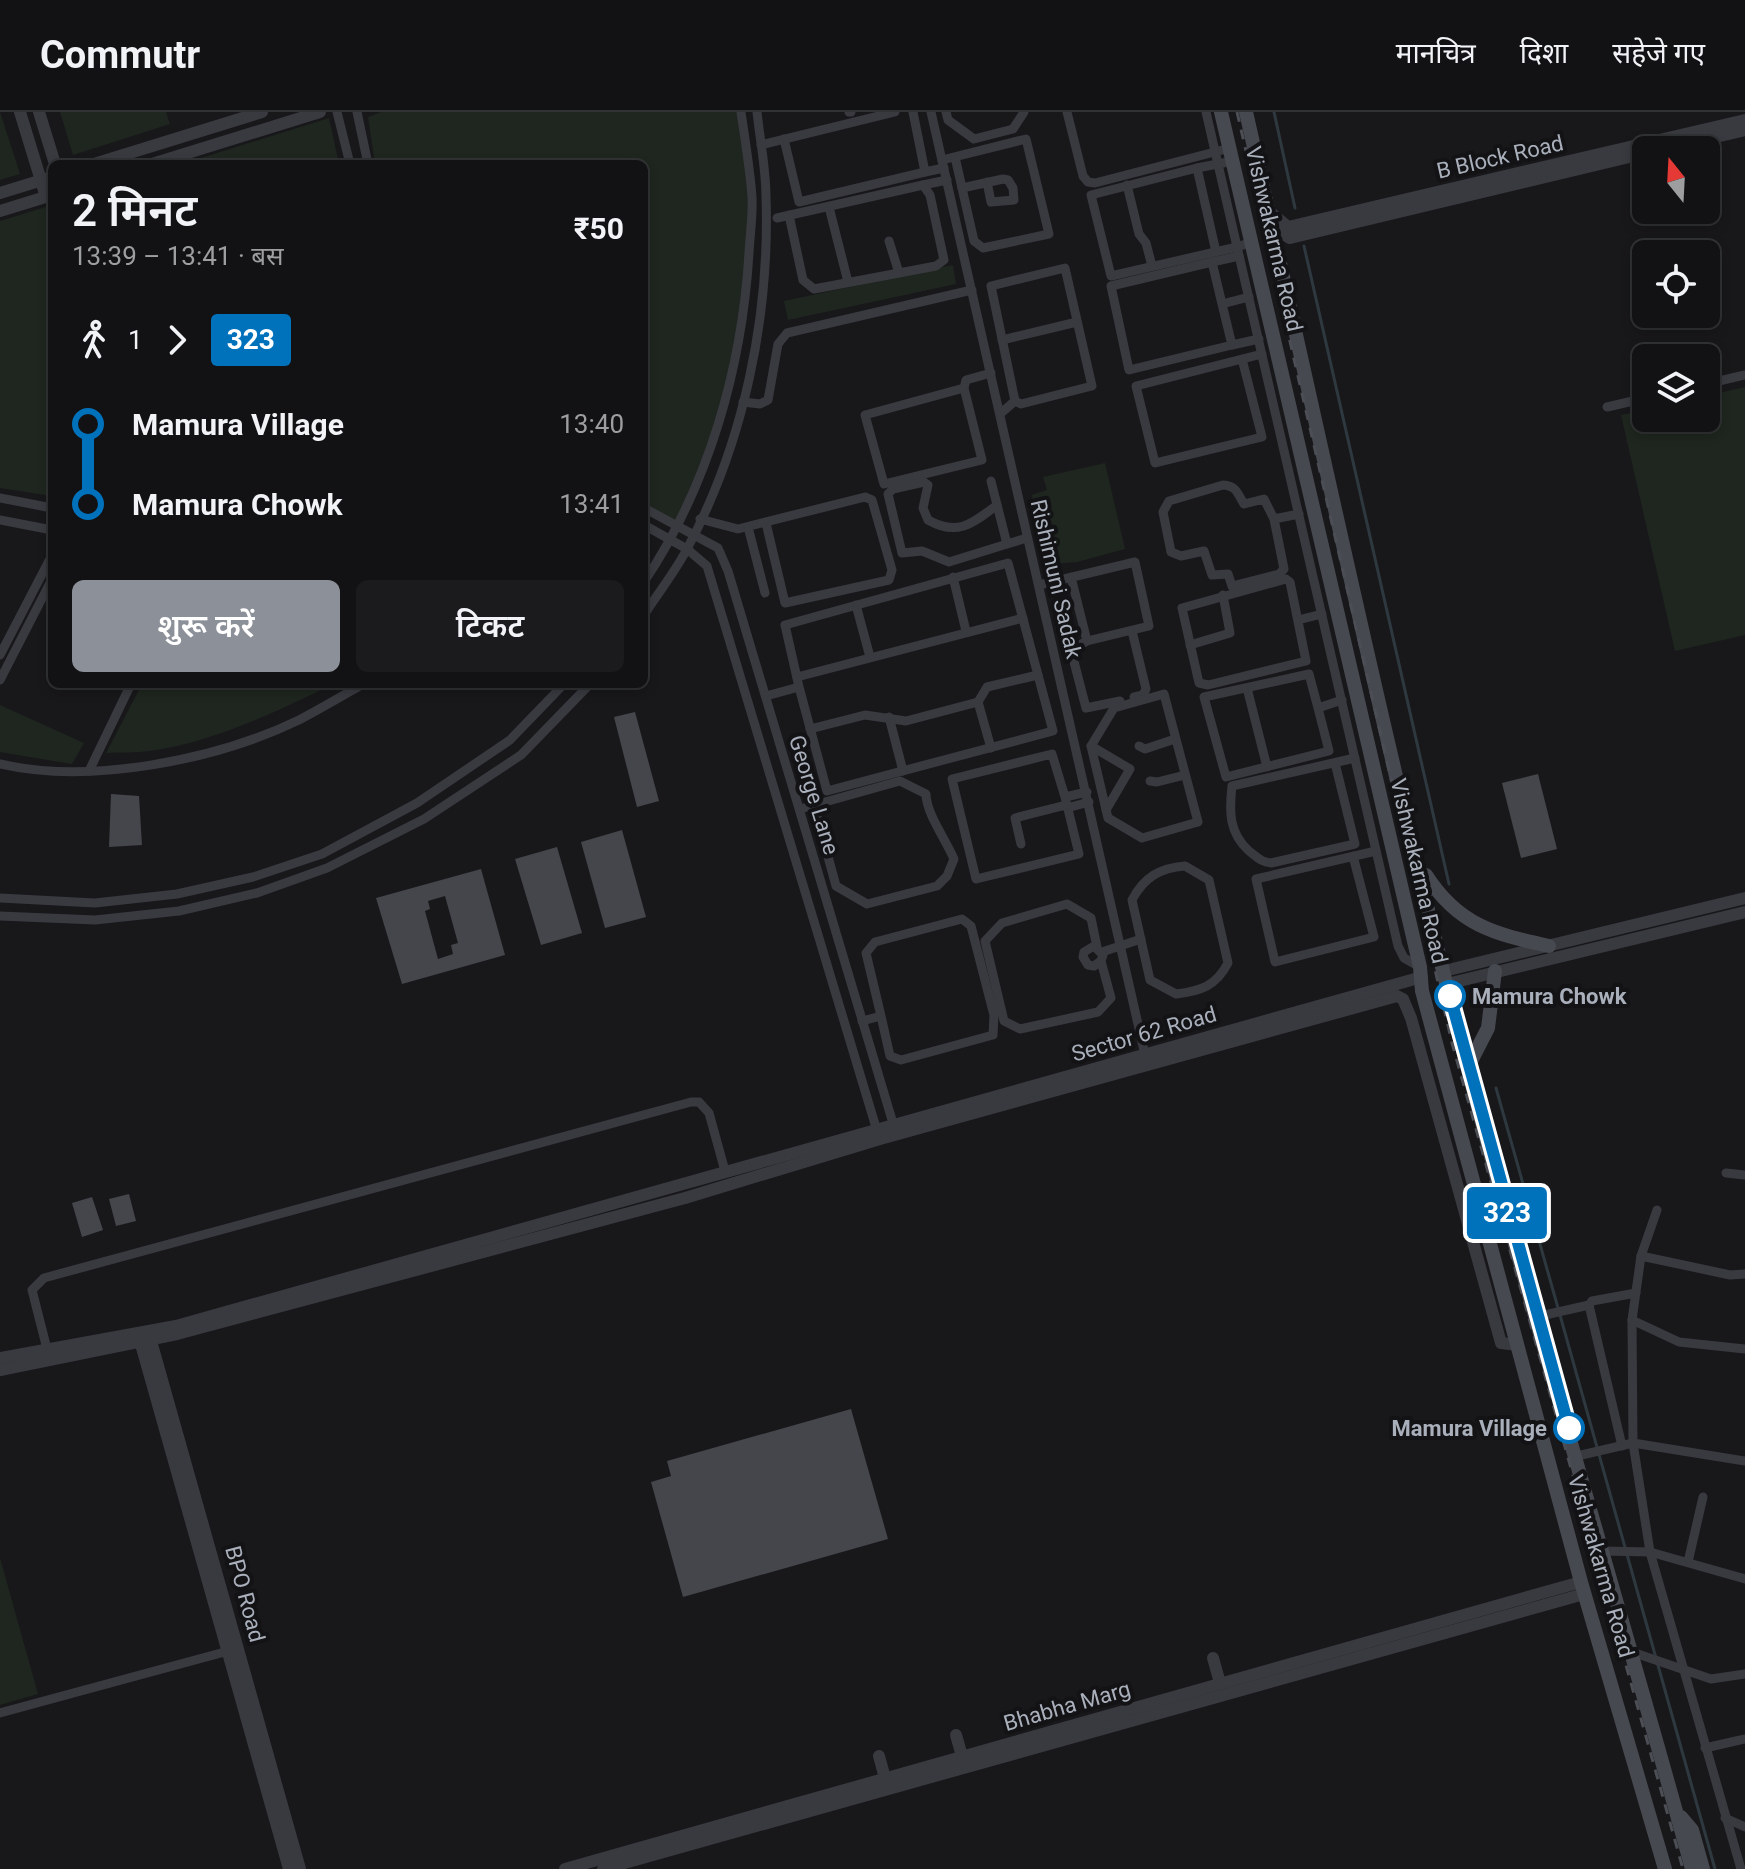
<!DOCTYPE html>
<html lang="hi">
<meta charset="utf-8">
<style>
body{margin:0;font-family:Roboto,"Noto Sans Devanagari",sans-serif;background:#1b1b1d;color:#f1f3f6;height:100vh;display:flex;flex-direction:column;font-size:30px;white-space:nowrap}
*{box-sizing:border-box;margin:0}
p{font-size:26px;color:#9c9ea0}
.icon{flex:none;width:44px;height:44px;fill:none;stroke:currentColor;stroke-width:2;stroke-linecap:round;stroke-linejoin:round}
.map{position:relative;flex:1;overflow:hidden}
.panel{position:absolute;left:48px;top:48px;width:600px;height:528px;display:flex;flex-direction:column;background:#121214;border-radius:12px;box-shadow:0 4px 12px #0003,0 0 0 2px #313234}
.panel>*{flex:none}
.badge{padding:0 16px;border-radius:6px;font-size:28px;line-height:52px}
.needle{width:52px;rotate:342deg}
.tools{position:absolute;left:1632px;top:24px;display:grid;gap:16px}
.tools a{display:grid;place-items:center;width:88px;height:88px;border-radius:12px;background:#121214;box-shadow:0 4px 12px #0003,0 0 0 2px #313234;font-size:40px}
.map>.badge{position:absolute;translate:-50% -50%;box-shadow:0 0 0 4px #fff}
.legs{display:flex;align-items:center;gap:12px;height:88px;padding:0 24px;font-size:26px}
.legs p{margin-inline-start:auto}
.head{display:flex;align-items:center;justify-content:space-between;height:136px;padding:0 24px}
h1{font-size:44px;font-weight:600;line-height:60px}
.primary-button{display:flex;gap:16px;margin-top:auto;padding:16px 24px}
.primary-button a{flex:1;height:92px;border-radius:12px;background:#8c9099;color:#fff;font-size:32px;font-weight:600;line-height:92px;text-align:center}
.primary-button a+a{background:#1b1b1d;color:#f1f3f6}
ul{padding:0 24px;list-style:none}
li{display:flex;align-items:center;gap:28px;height:80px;font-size:30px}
li i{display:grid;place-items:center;width:12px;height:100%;margin:0 10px;background:currentColor}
li i::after{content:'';width:20px;height:20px;margin:-10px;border:6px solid;border-radius:50%;background:#121214}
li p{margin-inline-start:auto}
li:first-child i{background:linear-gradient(#0000 50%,currentColor 0)}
li:last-child i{background:linear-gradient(currentColor 50%,#0000 0)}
header{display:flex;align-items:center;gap:48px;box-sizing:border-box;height:112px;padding:0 40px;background:#121214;border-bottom:2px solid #313234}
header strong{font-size:38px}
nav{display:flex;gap:44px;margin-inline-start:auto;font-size:28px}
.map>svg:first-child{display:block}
.green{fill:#1e261f}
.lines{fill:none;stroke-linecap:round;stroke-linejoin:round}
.stream{stroke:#2e383f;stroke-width:3}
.building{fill:#44464b;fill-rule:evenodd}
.minor{stroke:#393a40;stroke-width:9}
.tertiary{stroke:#393a40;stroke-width:12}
.secondary{stroke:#474950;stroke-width:14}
.rail{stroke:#4c4e55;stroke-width:3;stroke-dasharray:10 8;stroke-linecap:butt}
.line-1-casing{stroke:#fff;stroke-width:18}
.line-1{stroke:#0072bc;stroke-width:12}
.stop-1-dot{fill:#fff;stroke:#0072bc;stroke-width:4}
.labels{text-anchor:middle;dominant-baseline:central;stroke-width:8;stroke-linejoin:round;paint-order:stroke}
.street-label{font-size:22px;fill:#aab0bb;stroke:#131316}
.stop-label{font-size:22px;font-weight:bold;fill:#aab0bb;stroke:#131316;text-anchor:start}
</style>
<header>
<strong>Commutr</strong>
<nav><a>मानचित्र</a><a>दिशा</a><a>सहेजे गए</a></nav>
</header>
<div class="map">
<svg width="1745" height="1757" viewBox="0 0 1745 1757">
<rect width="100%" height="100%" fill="#18181b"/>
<g class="green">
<path d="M0,0L20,62L0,68Z"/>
<path d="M60,0H166L170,12L73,43Z"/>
<path d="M381,0H741L752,98L733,257L710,337L677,413L644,396V52H375L368,5Z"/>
<path d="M329,6L339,52H182Z"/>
<path d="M52,93V384L0,376V109Z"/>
<path d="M953,153L956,172L788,208L784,189Z"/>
<path d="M1745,275V523L1675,539L1621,303L1646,298V306H1706V284Z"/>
<path d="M1105,351L1125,437L1077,450L1050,452L1044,420L1034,403L1032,383L1047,378L1043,365Z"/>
<path d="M142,572H333C276,600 214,630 150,639C136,641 121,640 106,641Z"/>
<path d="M0,593L84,631L72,652L0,640Z"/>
<path d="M0,1446L38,1582L0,1593Z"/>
</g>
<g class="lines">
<g class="stream">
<path d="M1274,0L1295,96"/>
<path d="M1304,134L1449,772"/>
<path d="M1496,976L1558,1196"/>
<path d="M1560,1203L1715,1757"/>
</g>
</g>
<g class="building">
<path d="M635,600L659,689L637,695L614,605Z"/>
<path d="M1538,662L1557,737L1521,746L1502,671Z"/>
<path d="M111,682L139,684L142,733L109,735Z"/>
<path d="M622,718L646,805L605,816L581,730Z"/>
<path d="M557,735L582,821L541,833L515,747Z"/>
<path d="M481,757L505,843L402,872L376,786ZM445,784L458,831L451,833L453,842L438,847L425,799L430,797L428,789Z"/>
<path d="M129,1082L136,1109L116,1114L109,1087Z"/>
<path d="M92,1085L103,1118L82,1125L72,1091Z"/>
<path d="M851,1297L888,1427L683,1485L651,1370L671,1364L667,1349Z"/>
</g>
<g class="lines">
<g class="minor">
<path d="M337,0L350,52"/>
<path d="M357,0L368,52"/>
<path d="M849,0H851"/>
<path d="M913,0L925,60L944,56"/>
<path d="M931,0L1145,943"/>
<path d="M946,0L948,8L974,27L1013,17L1024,0"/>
<path d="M1067,0L1083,64L1088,70L1095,71L1230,36"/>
<path d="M1206,0L1398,834L1404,846L1420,855"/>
<path d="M784,27L799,90L925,60"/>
<path d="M761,33L895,0"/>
<path d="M942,48L1026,27L1049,122L983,136L974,129L955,45"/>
<path d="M1197,56L1233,49"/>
<path d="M923,73L947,68"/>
<path d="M1127,73L1139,122L1146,131L1152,154"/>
<path d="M962,76L1003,67L1008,68L1013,76L1014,88L991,90L987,70"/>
<path d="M829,95L848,170"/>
<path d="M777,106L923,73L930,83L944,148L936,154L814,177L803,168L789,103"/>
<path d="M889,129L899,161"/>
<path d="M1216,140L1197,56L1091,83L1111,164L1237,135L1252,130"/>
<path d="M1212,150L1239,144"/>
<path d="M1222,192L1232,233L1129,258L1111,174L1212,150L1222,192L1249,185"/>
<path d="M1002,228L1077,210"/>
<path d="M1232,233L1259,227"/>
<path d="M1242,247L1262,325L1155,351L1136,274L1262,242"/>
<path d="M1706,272L1745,263"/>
<path d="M964,276L982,348L884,372L865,303L964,276L966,268L991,261"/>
<path d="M743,290L760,292L768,288L778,232L787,221L972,178"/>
<path d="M1607,295L1646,286"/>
<path d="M1001,301L1015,289L991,174L1065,156L1092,274L1021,292L1015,289"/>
<path d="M991,369L1007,432L1027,426"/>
<path d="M0,386L52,396"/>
<path d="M997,393C973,411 958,425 928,408L923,396L928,373L924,370L893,377L888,382L902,441L922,439L949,450L1007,432"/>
<path d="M644,396L718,436L728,459L895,1018"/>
<path d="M700,407L738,417L865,385L872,388L892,458L889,468L785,491L766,411"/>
<path d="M1274,407L1284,457L1279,462L1232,474L1228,462L1212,463L1204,439L1181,444L1171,440L1163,400L1169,389L1223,373C1237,374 1237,381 1244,392L1264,387L1274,407L1299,402"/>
<path d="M0,408L52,418"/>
<path d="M644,413L687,437L707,454L878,1022"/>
<path d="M748,415L765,481"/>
<path d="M953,465L966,519"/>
<path d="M1286,467L1290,470L1306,549L1208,573L1199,571L1182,496Z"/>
<path d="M644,470C709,373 742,256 749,141C750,122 753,103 752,85C750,57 745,28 741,0"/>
<path d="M1039,473L1135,450L1149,514L1087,529L1071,465"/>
<path d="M856,493L870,545"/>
<path d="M644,503C658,481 675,460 687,437C744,331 770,204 766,85C766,57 760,28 757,0"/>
<path d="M1298,508L1322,502"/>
<path d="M1132,519L1146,577L1143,583L1134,585"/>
<path d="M1087,529L1074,536L1072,542L1086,596L1120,589"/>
<path d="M1190,533L1230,521L1223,483"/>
<path d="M0,543L52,443"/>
<path d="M797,565L1023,506"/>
<path d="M0,568L52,467"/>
<path d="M1247,576L1267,655"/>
<path d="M1164,582L1198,710L1142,726L1108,706L1091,634L1114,596Z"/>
<path d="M766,584L799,575L785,513L1008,451L1053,619L827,679L799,575"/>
<path d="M978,590L991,636"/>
<path d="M1318,596L1309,562L1204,585L1226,665L1329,639L1318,596L1342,588"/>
<path d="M889,605L903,659"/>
<path d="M810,617L865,603L906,609L978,590L987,575L1038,563"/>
<path d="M1091,634L1130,657L1106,698"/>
<path d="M1139,634L1145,637L1175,627"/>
<path d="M1335,651L1355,732L1271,751C1261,750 1257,745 1249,739C1229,721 1229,700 1232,674L1355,646"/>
<path d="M0,652C90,673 216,648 299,608C320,597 342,584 363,572"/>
<path d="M89,659L131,572"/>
<path d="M1150,669L1157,670L1185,663"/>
<path d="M1065,685L1052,642L952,667L976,767L1079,742L1065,685L1087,680"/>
<path d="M1067,696L1089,690"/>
<path d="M800,697L900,669L926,682C926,701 946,728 954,747L947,764L937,774L867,792L836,774L814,693"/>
<path d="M1021,732L1015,706L1066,693"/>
<path d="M1353,744L1374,825L1275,850L1256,767L1376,739"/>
<path d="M1185,754L1209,768L1228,851C1216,874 1201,879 1176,882L1150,868L1132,788C1144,765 1160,756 1185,754Z"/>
<path d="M0,786L95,791L177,782L253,765L322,742L417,691L510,628L564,572"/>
<path d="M0,804L95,808L179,799L257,781L327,756L424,707L521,643L590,572"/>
<path d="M1097,835L1091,806L1067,792L1002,811L985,829L1004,909L1020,917L1098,900L1111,886L1101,849L1103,843L1094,834L1084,840L1083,845L1088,853L1094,854L1101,849"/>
<path d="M1102,840L1141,827"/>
<path d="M862,909L881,904L866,841L875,830L962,807L971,814L994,903L993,923L901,948L890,944L881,904"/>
<path d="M1726,1061L1745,1063"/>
<path d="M1657,1098L1641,1144L1632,1208L1633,1331L1650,1440L1741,1757"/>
<path d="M1641,1144L1730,1163L1745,1162"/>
<path d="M1589,1193L1592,1189L1636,1181"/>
<path d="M1536,1205L1589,1193L1622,1334"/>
<path d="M1632,1208L1679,1230L1745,1237"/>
<path d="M47,1237L32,1178L44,1166L691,990H699L709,1001L725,1059"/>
<path d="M1577,1344L1633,1331L1745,1349"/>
<path d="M1603,1439L1650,1440L1745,1467"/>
<path d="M1688,1450L1703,1385"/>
<path d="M1632,1540L1711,1567L1745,1562"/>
<path d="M0,1601L232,1538"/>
<path d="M1705,1636L1745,1627"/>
<path d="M1725,1706L1745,1715"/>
</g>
<g class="tertiary">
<path d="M20,0L46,85"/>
<path d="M39,0L55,52"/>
<path d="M1660,38L1745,18"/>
<path d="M94,52L262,0"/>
<path d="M152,52L320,0"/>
<path d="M0,81L52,65"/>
<path d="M0,99L52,83"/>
<path d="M1269,99L1288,115L1745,8"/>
<path d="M1275,117L1290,126L1646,41"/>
<path d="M1444,859L1745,786"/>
<path d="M1447,872L1745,800"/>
<path d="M149,1222L300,1757"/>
<path d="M139,1225L289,1757"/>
<path d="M0,1246L176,1214L1422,865"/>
<path d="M0,1258L177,1222L685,1086L880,1027L1397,884L1403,887L1411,906L1501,1231L1518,1233"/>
<path d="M1213,1546L1220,1571"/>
<path d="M956,1623L962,1644"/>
<path d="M879,1644L885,1666"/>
<path d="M565,1757L1581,1470"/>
<path d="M603,1757L1584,1482"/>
</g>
<g class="secondary">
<path d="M1221,0L1420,855L1422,879L1581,1470L1665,1757"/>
<path d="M1246,0C1318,317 1385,635 1466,950C1536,1220 1618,1488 1692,1757"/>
<path d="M1426,763C1458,813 1494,822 1549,834"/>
<path d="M1468,955L1488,916L1495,859"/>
<path d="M1681,1705L1692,1718L1703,1757"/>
</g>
<path class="rail" d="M1237,0L1452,931L1683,1757"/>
</g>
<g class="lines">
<defs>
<path id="line-1" d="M1450,884L1569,1316"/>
</defs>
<use href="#line-1" class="line-1-casing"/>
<use href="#line-1" class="line-1"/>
</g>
<g class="stop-1-dot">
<circle cx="1450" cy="884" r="14"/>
<circle cx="1569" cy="1316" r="14"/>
</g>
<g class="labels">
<g class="street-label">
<text transform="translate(1500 45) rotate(-13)">B Block Road</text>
<text transform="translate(1274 127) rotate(77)">Vishwakarma Road</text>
<text transform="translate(1056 467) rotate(77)">Rishimuni Sadak</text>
<text transform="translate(814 683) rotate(73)">George Lane</text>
<text transform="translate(1419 759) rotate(77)">Vishwakarma Road</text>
<text transform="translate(1144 922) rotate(-16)">Sector 62 Road</text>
<text transform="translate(1601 1454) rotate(74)">Vishwakarma Road</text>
<text transform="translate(245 1482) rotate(75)">BPO Road</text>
<text transform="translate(1067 1594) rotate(-16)">Bhabha Marg</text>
</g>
<g class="stop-label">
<text x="1472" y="884">Mamura Chowk</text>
<text x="1547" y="1316" text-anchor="end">Mamura Village</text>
</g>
</g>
</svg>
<div class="tools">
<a><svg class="needle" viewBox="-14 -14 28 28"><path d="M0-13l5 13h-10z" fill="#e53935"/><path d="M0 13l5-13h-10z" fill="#9c9ea0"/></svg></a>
<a><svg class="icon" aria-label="locate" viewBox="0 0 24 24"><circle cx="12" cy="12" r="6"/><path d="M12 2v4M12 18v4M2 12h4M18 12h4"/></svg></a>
<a><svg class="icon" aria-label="layers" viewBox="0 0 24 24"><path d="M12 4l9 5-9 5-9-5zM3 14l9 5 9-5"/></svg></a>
</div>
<b class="badge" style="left:1507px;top:1101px;background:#0072bc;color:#fff">323</b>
<section class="panel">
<div class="head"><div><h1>2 मिनट</h1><p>13:39 – 13:41 · बस</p></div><b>₹50</b></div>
<div class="legs"><svg class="icon" aria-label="walk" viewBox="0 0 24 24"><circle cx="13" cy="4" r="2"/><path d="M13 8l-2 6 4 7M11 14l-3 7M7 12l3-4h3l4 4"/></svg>1<svg class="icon" aria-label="forward" viewBox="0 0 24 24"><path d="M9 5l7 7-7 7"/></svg><b class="badge" style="background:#0072bc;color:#fff">323</b></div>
<ul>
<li><i style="color:#0072bc"></i><b>Mamura Village</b><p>13:40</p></li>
<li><i style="color:#0072bc"></i><b>Mamura Chowk</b><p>13:41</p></li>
</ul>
<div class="primary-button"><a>शुरू करें</a><a>टिकट</a></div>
</section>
</div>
